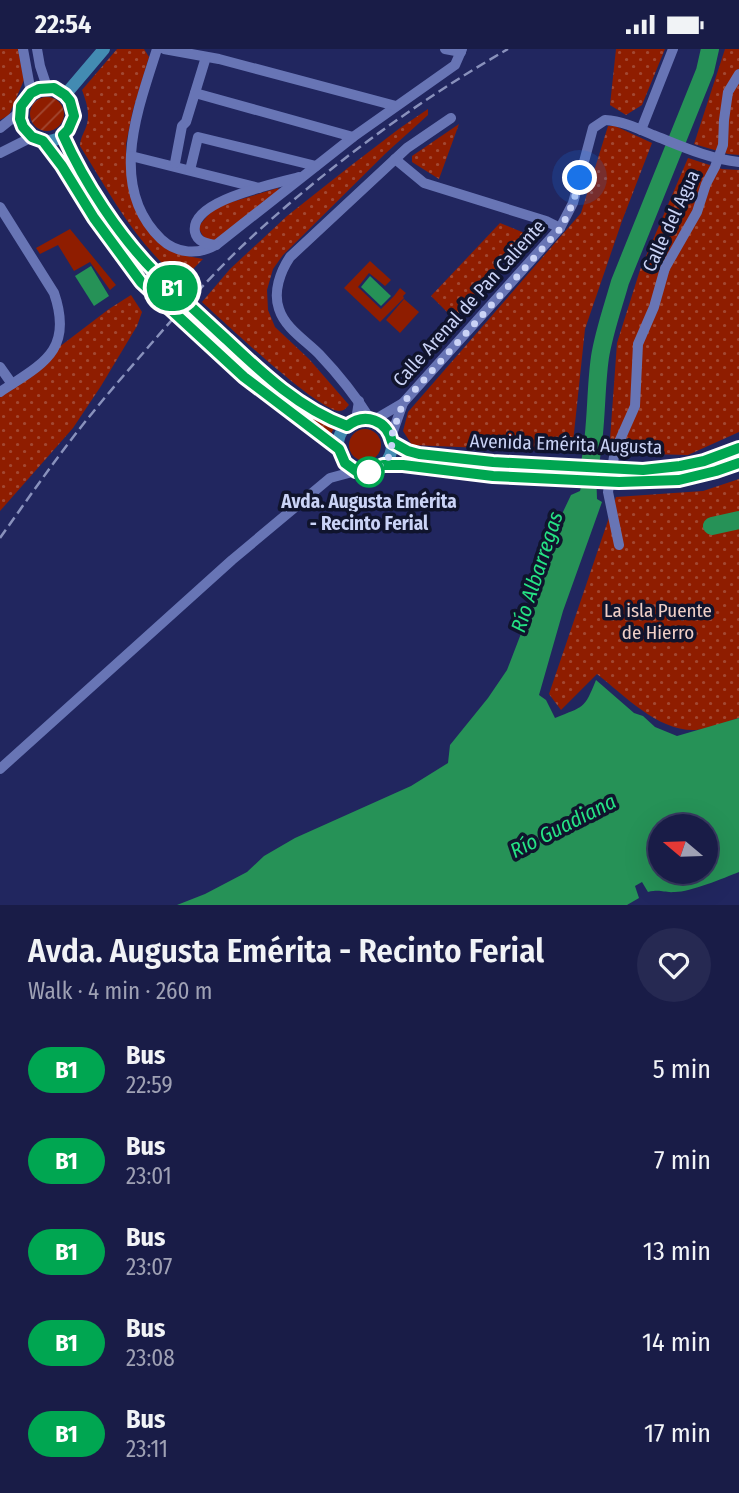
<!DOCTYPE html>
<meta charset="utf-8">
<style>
body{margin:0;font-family:"Fira Sans Condensed",sans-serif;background:#262952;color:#f1f3f6;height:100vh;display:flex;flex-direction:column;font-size:26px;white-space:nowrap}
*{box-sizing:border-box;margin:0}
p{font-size:23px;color:#9fa1b4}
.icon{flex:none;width:38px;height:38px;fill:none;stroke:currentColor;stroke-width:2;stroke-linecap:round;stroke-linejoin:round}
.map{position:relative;height:856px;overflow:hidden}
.side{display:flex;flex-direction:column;background:#191c47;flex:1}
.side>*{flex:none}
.badge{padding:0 14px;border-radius:23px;font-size:24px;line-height:46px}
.needle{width:46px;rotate:289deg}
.controls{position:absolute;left:648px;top:765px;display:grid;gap:14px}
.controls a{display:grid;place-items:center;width:70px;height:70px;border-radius:50%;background:#191c47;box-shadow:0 7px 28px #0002,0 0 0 2px #373a60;font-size:35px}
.you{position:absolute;width:35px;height:35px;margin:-18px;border:5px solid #fff;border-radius:50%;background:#1a73e8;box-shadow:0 0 0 10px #1a73e833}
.map>.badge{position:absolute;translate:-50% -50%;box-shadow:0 0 0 4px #fff}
.round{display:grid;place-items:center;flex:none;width:74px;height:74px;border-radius:37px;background:#262952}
.overview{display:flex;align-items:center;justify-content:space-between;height:119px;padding:0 28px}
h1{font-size:33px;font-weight:600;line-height:52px}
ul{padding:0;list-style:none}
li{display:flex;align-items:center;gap:21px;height:91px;padding:0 28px}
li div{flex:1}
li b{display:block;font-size:26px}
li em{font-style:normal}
li .badge{min-width:77px;font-weight:700;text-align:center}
.status{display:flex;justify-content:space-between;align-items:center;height:49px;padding:0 35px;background:#191c47;direction:ltr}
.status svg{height:19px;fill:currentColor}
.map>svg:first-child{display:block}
.grass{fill:#8f1d00}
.park{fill:url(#park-dots)}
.garden{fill:url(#garden-furrows)}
.water{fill:#269257;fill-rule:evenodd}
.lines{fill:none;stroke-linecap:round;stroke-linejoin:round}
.river{stroke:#269257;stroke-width:18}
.minor{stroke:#6875b5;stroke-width:10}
.major{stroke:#438bb2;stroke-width:12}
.rail{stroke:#8991bc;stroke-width:2.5;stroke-dasharray:10 5;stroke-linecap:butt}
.line-casing{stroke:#fff;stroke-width:16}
.line{stroke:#00a651;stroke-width:10}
.walk{stroke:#cad3f6;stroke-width:7;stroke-dasharray:0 12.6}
.stop-dot{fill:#fff;stroke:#00a651;stroke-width:3.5}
.labels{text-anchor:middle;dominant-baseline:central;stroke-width:7;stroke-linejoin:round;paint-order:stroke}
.street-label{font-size:19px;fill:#cad3f6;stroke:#10142d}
.stop-label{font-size:19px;font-weight:bold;fill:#cad3f6;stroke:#10142d}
.park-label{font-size:19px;fill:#efcfc6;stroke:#10142d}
.water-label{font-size:21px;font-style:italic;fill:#25e284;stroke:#10142d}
</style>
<div class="status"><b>22:54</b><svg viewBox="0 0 49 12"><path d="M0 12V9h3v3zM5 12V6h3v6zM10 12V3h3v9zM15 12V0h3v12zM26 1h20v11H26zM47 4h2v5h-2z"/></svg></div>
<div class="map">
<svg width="739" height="856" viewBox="0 0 739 856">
<defs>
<pattern id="park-dots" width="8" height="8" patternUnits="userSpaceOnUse" patternTransform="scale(1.75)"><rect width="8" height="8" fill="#8f1d00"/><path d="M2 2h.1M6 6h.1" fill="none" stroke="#a24832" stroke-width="1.8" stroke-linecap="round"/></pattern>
<pattern id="garden-furrows" width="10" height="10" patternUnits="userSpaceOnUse" patternTransform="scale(1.75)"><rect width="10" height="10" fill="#8f1d00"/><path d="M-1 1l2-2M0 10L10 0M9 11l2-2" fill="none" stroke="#a24832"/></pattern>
</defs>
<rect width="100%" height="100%" fill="#21265f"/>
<g class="grass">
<path d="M70,180L116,236L110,241L90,213L74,222L58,196L40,205L36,199Z"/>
<path d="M370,212L391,231L385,237L369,224L358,238L381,260L394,247L400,239L406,244L403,247L404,249L380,273L344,239Z"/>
<path d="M404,250L419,263L400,284L386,271Z"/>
<circle cx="365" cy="396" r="16"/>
</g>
<g class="park">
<path d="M0,0H18L24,31L9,66L0,71Z"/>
<path d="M117,0H144L149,8L133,61L126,95L127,126L132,149L135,156L182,206L203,210L189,224L179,229C136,195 109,143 80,97C80,88 85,83 87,75C90,63 86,52 82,41Z"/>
<path d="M616,0H665L642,56L626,66L610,56Z"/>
<path d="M725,0H739V106L728,105L694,95Z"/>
<path d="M428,60V66L386,104L283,206L273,220L267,241L268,261L275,278L309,310L349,356C346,359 344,362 339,362C317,361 224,273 202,253L230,220L287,167L349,118L400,79Z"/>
<path d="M459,75L439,130L412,113V107Z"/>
<path d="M608,77H615L652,94L622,172L585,280L572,403L412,396L403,382L408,363L581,164Z"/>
<path d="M688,109L722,120L739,121V383L688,406L609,404L617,294L640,221Z"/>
<path d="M278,139L279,141L220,190L210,192L203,187L198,178L215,158Z"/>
<path d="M500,174L527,185L454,270L431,247Z"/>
<path d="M131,246L142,263L137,277L101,337L73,379L0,462V343L109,260Z"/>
<path d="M739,430V669C725,673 710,680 696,681C659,683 625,647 597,625L561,661L549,645L616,448L703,442Z"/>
</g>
<g class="garden">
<circle cx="47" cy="65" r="17"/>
<path d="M153,228L313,368L334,379L331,385L246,322L149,233Z"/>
</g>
<g class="water">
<path d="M91,217L109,247L94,257L75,227Z"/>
<path d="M370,227L391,247L381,257L361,238Z"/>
<path d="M595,391L597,450L602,453L563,562L539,646L546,651L555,669C584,657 584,661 596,631L634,664L643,667L655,678L677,687L739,669V823C724,829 690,843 675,843C663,844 662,840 648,843L642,833L635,837L639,849L627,856H177L205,845L247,823L264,807L295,789L411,737L448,714L450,696L488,649L507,621L522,582L552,486L571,446L580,442L590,401ZM660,777H705V822H660Z"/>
</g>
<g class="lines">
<g class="river">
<path d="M590,414C597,379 595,343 600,308C604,283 613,258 620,233L705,22L710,0"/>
<path d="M712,477L739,471"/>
</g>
<g class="minor">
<path d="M23,0L31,44"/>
<path d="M37,0L40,17L47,38"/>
<path d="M157,0C138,60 107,138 161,190C177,205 198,206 216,196L353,88L455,16L462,0"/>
<path d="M164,0L219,10L396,57"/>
<path d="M445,0L461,3"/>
<path d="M195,44L353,88"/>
<path d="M0,79L20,63"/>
<path d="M641,81L673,0"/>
<path d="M0,104L32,88"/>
<path d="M131,107L259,139"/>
<path d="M395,110L424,134L546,172L560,179"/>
<path d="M175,114L182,77L186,73L206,8"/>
<path d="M190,121L198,88L316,117"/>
<path d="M0,158L54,244C74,302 42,315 0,343"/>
<path d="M216,196C207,195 197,193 195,183C189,151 276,135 299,128"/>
<path d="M0,318L12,335"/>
<path d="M370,370C355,346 338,325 319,305C305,291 285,279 279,260C273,243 280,223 290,208L407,99L451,69"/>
<path d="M356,371L359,352"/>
<path d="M374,371L403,354L560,179L573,154L593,79L605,71C622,72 637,79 653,86C681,97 709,110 739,113"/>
<path d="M391,388L403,354"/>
<path d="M619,496L608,443L615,402L635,357L638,295L654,258L665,219L697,163L706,135L715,118L723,96L724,71L728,43L739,25"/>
<path d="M0,720L232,511L330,429L356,422"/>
</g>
<g class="major">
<circle cx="47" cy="65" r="27"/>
<path d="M65,46L104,0"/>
<path d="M63,86C84,133 120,187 156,224C178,247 202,268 225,290C262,324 300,360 347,377"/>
<path d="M43,92L62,117L94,168L141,233L244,328L339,400"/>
<circle cx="365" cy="396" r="27"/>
<path d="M392,393L408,402L419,405L493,413L643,420L680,417L704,412L739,399"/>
<path d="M383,417H403L493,427L629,433L679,431L716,422L739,414"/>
</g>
<path class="rail" d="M0,489C32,444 63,399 98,357C115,336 133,316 150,296C183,258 218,219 256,184C333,114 418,52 508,0"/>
</g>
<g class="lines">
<defs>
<path id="line" d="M739,399L704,412L680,417L643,421L493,413L419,405L408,402L392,393C387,371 365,363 347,377C300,360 262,324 226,290C202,268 178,246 156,224C119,187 84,133 63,86L68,81L74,67L70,52L65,46L54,39L39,40L31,44L21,57L20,70L23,78L32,88L43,92L62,117L94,169L141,233L244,328L339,400L345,414L356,422L363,423H370L383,416H403L493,427L619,433L679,431L716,422L739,414"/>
</defs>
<use href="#line" class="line-casing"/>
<use href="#line" class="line"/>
<path class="walk" d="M369,423L383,416L390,406L392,400L391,388L403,354L561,179L573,154L580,129"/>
</g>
<circle class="stop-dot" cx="369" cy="423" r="14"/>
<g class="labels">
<g class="street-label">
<text transform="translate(671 172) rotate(-65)">Calle del Agua</text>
<text transform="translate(469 254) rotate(-48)">Calle Arenal de Pan Caliente</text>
<text transform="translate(566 395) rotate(2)">Avenida Emérita Augusta</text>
</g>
<g class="stop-label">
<text x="369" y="452">Avda. Augusta Emérita<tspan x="369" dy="22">- Recinto Ferial</tspan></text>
</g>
<g class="park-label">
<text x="658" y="561">La isla Puente<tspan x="658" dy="22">de Hierro</tspan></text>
</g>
<g class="water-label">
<text transform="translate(537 523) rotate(-72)">Río Albarregas</text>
<text transform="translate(563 777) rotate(-27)">Río Guadiana</text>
</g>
</g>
</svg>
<div class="controls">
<a><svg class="needle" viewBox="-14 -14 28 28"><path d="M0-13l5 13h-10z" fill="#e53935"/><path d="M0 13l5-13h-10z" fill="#9fa1b4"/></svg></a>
</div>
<div class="you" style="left:580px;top:129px"></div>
<b class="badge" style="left:172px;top:239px;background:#00a651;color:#fff">B1</b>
</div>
<section class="side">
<div class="overview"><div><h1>Avda. Augusta Emérita - Recinto Ferial</h1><p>Walk · 4 min · 260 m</p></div><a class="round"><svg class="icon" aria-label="heart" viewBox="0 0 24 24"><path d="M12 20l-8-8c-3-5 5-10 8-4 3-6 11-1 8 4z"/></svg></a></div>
<ul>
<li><span class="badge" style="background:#00a651;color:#fff">B1</span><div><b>Bus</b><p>22:59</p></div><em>5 min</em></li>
<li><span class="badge" style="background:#00a651;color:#fff">B1</span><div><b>Bus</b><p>23:01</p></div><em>7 min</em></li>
<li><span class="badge" style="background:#00a651;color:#fff">B1</span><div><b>Bus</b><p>23:07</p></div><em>13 min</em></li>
<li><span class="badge" style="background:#00a651;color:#fff">B1</span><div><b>Bus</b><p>23:08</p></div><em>14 min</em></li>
<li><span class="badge" style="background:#00a651;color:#fff">B1</span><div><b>Bus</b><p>23:11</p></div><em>17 min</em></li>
</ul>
</section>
